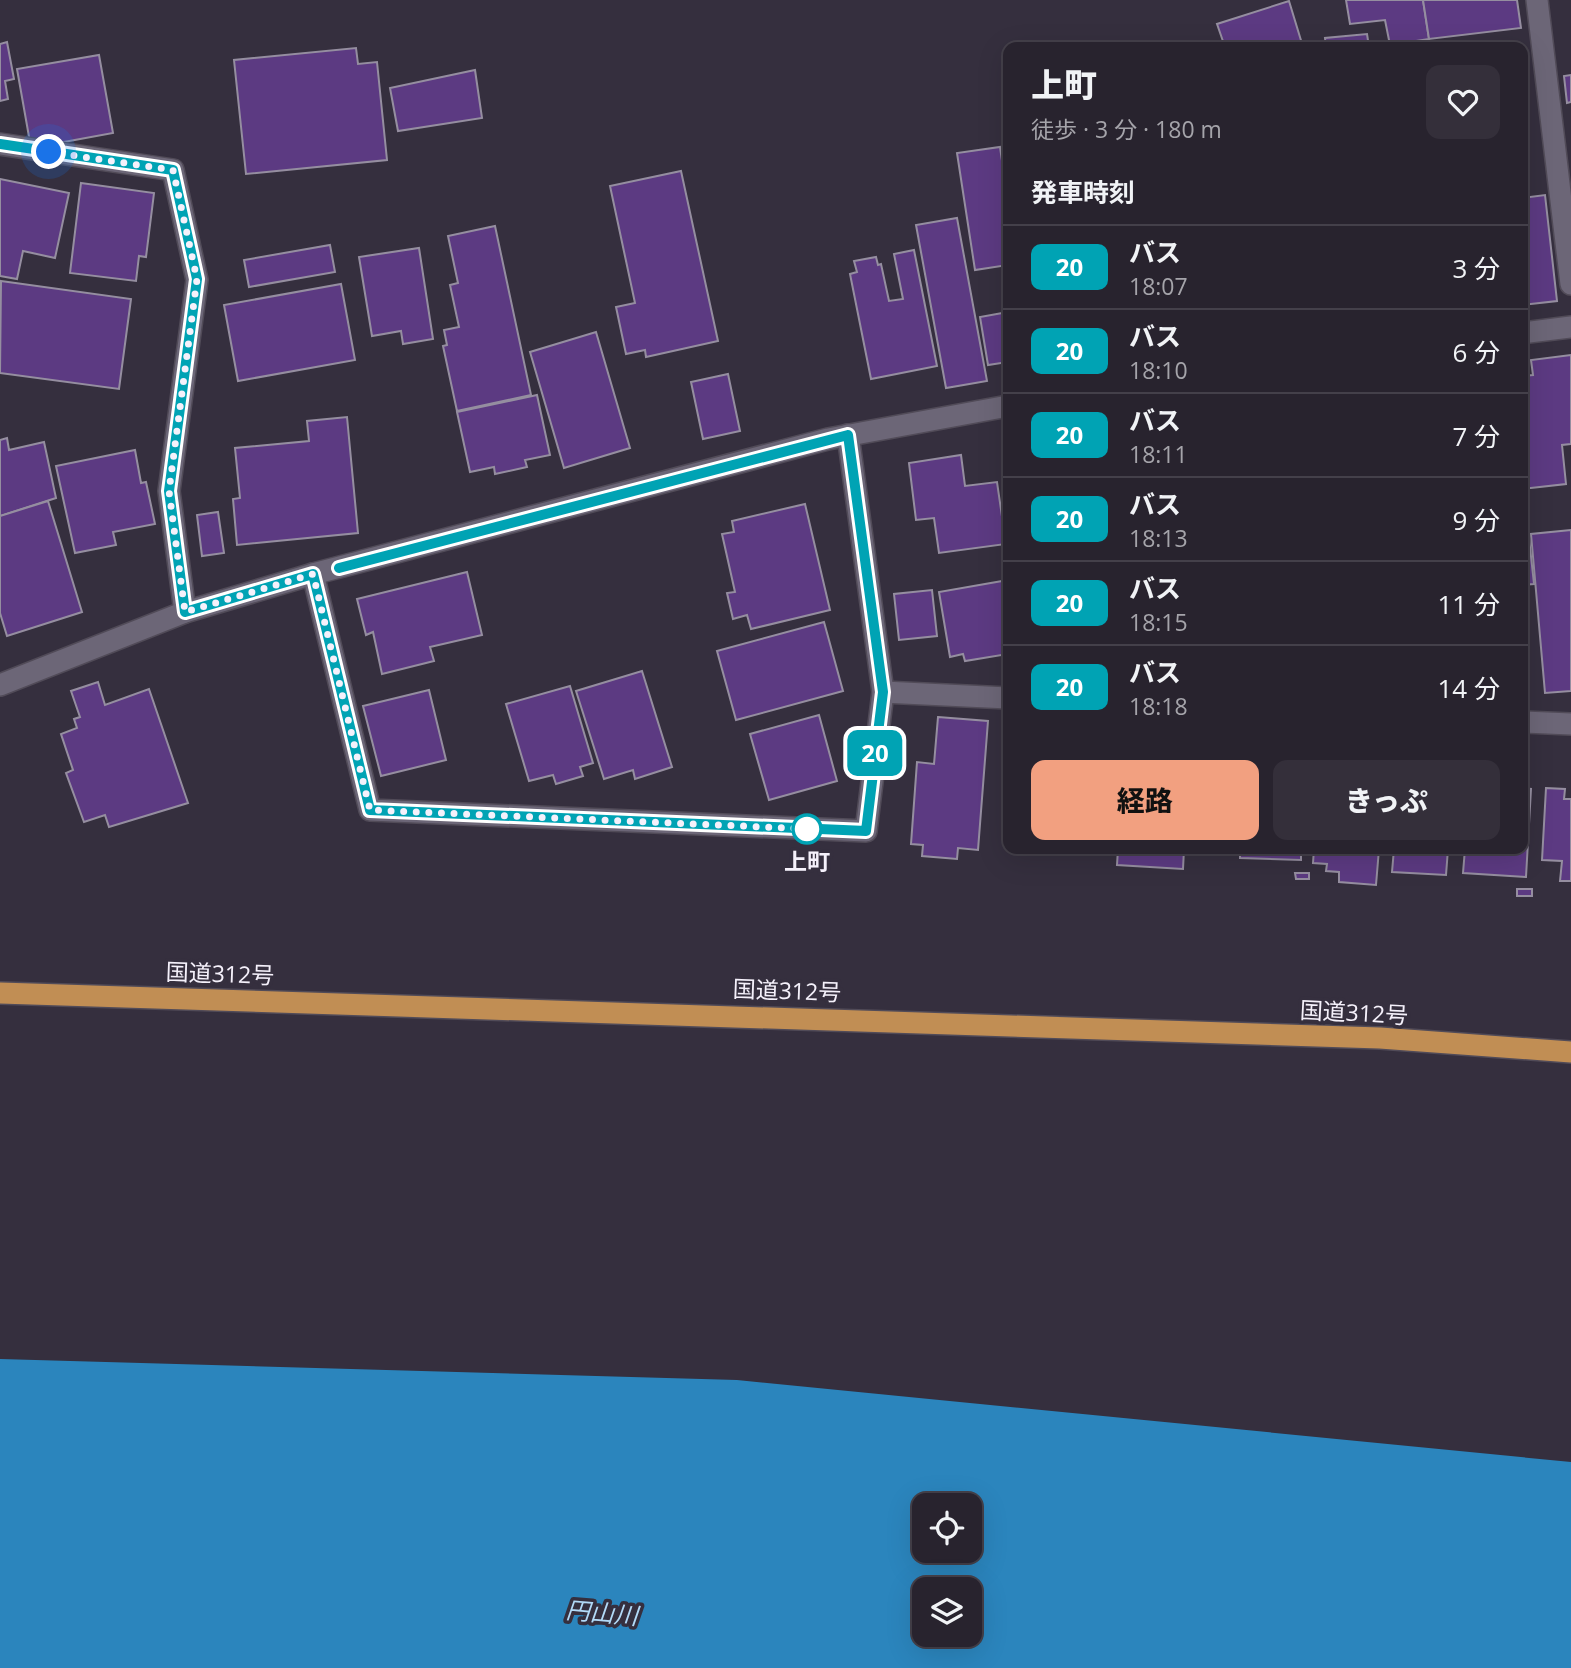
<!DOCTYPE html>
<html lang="ja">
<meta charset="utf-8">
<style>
body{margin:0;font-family:"Open Sans","Noto Sans JP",sans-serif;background:#342f3a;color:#f1f3f6;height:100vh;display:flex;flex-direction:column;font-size:26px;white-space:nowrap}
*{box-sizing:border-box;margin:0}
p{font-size:23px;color:#a5a4aa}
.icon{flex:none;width:38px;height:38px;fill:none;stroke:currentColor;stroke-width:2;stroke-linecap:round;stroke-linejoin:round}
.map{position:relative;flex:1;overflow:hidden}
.details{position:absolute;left:1003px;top:42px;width:525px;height:812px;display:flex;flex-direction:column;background:#28232e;border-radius:14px;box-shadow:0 7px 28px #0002,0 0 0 2px #44404a}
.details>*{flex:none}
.badge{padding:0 14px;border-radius:10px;font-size:24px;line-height:46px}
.fabs{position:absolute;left:912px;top:1493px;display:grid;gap:14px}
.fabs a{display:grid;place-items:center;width:70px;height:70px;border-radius:14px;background:#28232e;box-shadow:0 7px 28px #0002,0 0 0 2px #44404a;font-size:35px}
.you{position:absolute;width:35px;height:35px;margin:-18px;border:5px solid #fff;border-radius:50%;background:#1a73e8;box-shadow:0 0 0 10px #1a73e833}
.map>.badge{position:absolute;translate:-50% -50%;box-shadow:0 0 0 4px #fff}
h2{padding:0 28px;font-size:26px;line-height:63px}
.round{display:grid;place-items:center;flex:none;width:74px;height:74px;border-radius:14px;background:#342f3a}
.headline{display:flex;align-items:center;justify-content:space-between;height:119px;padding:0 28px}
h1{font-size:33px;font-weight:800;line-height:52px}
.button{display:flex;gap:14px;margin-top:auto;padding:14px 28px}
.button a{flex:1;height:80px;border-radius:14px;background:#f2a080;color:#111;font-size:28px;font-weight:800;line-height:80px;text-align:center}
.button a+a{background:#342f3a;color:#f1f3f6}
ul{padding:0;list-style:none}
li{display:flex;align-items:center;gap:21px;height:84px;padding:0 28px;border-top:2px solid #44404a}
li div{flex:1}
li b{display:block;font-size:26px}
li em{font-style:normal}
li .badge{min-width:77px;font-weight:700;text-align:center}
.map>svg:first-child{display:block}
.water{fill:#2b85bd;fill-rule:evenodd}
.building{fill:#5c3a82;stroke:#958ea0;stroke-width:2}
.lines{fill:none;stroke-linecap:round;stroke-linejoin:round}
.minor-casing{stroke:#514b58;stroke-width:24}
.trunk-casing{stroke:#514b58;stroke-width:24}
.minor{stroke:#6c6677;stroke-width:21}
.trunk{stroke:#c18e54;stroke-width:21}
.line-casing{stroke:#fff;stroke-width:16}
.line{stroke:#00a3b4;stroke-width:10}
.walk{stroke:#f5f1fb;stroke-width:7;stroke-dasharray:0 12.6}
.stop-dot{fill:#fff;stroke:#00a3b4;stroke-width:3.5}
.labels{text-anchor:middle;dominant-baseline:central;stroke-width:7;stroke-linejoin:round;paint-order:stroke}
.stop-label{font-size:23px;font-weight:bold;fill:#f5f1fb;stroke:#352f3e}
.street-label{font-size:23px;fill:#f5f1fb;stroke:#352f3e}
.water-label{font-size:24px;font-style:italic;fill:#b2daf8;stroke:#352f3e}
</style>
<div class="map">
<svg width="1571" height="1668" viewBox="0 0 1571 1668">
<rect width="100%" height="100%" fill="#352f3e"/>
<path class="water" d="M0,1359L737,1380L1571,1462V1668H0ZM924,1505H970V1550H924ZM924,1589H970V1634H924Z"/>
<g class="building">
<path d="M1346,0H1423L1429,39L1390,45L1385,20L1350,24Z"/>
<path d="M1423,0H1517L1521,28L1429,39Z"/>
<path d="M1289,1L1303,47H1225L1217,24Z"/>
<path d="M1367,34L1369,47H1326L1325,38Z"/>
<path d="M7,42L14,79L5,81L8,99L0,101V44Z"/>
<path d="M356,48L358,64L377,62L387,160L246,174L234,60Z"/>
<path d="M99,55L113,133L31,148L17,69Z"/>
<path d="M475,70L482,118L398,131L390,88Z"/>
<path d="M1571,75V102L1567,103L1564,76Z"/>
<path d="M1000,147L1008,202V265L975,270L957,153Z"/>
<path d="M681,171L718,341L646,357L645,350L626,354L616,307L635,303L610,186Z"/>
<path d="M0,179L69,193L55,258L23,251L17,279L0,276Z"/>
<path d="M81,183L154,193L146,257L139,256L136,281L70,273Z"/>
<path d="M1545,195L1557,301L1522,305V198Z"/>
<path d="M957,218L987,381L946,388L916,225Z"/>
<path d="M495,226L531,395L457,411L443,346L447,345L444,330L459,327L450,285L458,283L448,236Z"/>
<path d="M330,245L335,272L249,287L244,260Z"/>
<path d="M419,248L433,339L403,344L401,331L372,336L359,257Z"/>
<path d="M914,250L937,366L871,379L850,274L857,272L854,261L876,257L878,265L881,264L889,301L903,299L894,254Z"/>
<path d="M1,281L131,299L119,389L0,373Z"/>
<path d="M341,284L355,360L238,381L224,305Z"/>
<path d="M1008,312V362L988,365L980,317Z"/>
<path d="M596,332L630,448L564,468L530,352Z"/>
<path d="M1571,355V444L1562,445L1566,484L1522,489V376L1533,375L1531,360Z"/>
<path d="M728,374L740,431L703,439L691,382Z"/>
<path d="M537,395L550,455L525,460L527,467L495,474L494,467L470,472L457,412Z"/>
<path d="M347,417L358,533L237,545L233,499L240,498L235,448L309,441L307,421Z"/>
<path d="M7,438L9,450L44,442L56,498L0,516V440Z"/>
<path d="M135,450L141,483L146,482L155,524L113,532L116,545L75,553L56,466Z"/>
<path d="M961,455L965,486L997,482L1006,544L939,553L934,518L916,520L909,463Z"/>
<path d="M48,501L82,612L7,636L0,613V516Z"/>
<path d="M805,504L830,610L751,629L747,615L733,619L727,593L735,592L722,534L734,532L732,521Z"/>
<path d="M218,512L224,553L202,556L197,515Z"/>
<path d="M1571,530V691L1545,693L1531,534Z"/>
<path d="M1529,538L1534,584L1522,585V539Z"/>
<path d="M467,572L482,635L430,647L434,661L382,674L373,632L366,635L357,599Z"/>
<path d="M1008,580V654L965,661L963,654L950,657L939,592Z"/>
<path d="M932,590L937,636L899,640L894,594Z"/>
<path d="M824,622L843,691L736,720L717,651Z"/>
<path d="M642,671L672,767L635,779L633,770L604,779L576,691Z"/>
<path d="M98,682L105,705L149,689L188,803L109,827L105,815L84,822L66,773L73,770L61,734L77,728L74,719L80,717L71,691Z"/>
<path d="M570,686L593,763L580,767L583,776L556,784L553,775L529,781L506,704Z"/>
<path d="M429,690L446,760L381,776L363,706Z"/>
<path d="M819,715L837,781L769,800L750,734Z"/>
<path d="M938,717L988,721L978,850L958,848L957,859L922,856L923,845L911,844L917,762L934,764Z"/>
<path d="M1522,788L1531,789L1526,877L1463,873L1465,849H1522Z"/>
<path d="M1546,788L1565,789L1564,799H1571V881H1560L1562,861L1542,860Z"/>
<path d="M1118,849H1184L1183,869L1117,865Z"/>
<path d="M1240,849H1301V860L1240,858Z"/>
<path d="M1314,849H1379L1376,885L1339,882V872L1326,871L1327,864L1313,863Z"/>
<path d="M1394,849H1448L1446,875L1392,872Z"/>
<path d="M1295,873H1309V879H1296Z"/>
<rect x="1517" y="889" width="15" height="7"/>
</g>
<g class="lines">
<defs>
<g id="minor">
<path d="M1537,0L1571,284"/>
<path d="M0,144L173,170L197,280L169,491L185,612"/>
<path d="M1522,333L1571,327"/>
<path d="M313,574L370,810L866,831L883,692L848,435"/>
<path d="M0,685L185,612L313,574L828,439L1008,406"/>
<path d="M883,692L1008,698"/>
<path d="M1522,722L1571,724"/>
</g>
<path id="trunk" d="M0,993L1380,1038L1571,1052"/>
</defs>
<use href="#minor" class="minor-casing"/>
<use href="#trunk" class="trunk-casing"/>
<use href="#minor" class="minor"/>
<use href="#trunk" class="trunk"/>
</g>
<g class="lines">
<defs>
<path id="line" d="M0,144L173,170L197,279L169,491L185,612L313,574L370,810L866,831L883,692L848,435L339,568"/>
</defs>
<use href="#line" class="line-casing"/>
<use href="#line" class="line"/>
<path class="walk" d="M49,152L173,170L197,279L169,491L185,612L313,574L370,810L811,829H807"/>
</g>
<circle class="stop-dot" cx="807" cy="829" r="14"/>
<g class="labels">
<g class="stop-label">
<text x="807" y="861">上町</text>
</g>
<g class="street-label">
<text transform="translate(220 973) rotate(2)">国道312号</text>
<text transform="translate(787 990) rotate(2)">国道312号</text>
<text transform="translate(1354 1012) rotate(3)">国道312号</text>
</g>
<g class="water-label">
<text transform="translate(602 1612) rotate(5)">円山川</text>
</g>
</g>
</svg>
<div class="fabs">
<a><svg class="icon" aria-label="locate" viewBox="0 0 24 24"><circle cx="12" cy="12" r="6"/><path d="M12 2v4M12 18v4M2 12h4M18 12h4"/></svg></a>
<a><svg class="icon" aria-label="layers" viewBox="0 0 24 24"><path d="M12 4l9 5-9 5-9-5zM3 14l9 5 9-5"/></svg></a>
</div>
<div class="you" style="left:49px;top:152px"></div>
<b class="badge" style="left:875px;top:753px;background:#00a3b4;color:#fff">20</b>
<section class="details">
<div class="headline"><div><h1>上町</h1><p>徒歩 · 3 分 · 180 m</p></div><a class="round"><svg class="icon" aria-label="heart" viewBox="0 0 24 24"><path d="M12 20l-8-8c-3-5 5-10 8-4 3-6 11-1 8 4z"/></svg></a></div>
<h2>発車時刻</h2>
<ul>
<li><span class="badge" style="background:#00a3b4;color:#fff">20</span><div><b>バス</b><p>18:07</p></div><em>3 分</em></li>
<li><span class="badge" style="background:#00a3b4;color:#fff">20</span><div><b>バス</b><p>18:10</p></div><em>6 分</em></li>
<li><span class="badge" style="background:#00a3b4;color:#fff">20</span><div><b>バス</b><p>18:11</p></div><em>7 分</em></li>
<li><span class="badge" style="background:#00a3b4;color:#fff">20</span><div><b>バス</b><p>18:13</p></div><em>9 分</em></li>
<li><span class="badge" style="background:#00a3b4;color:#fff">20</span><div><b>バス</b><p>18:15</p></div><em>11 分</em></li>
<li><span class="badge" style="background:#00a3b4;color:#fff">20</span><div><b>バス</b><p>18:18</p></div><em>14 分</em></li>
</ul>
<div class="button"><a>経路</a><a>きっぷ</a></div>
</section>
</div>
